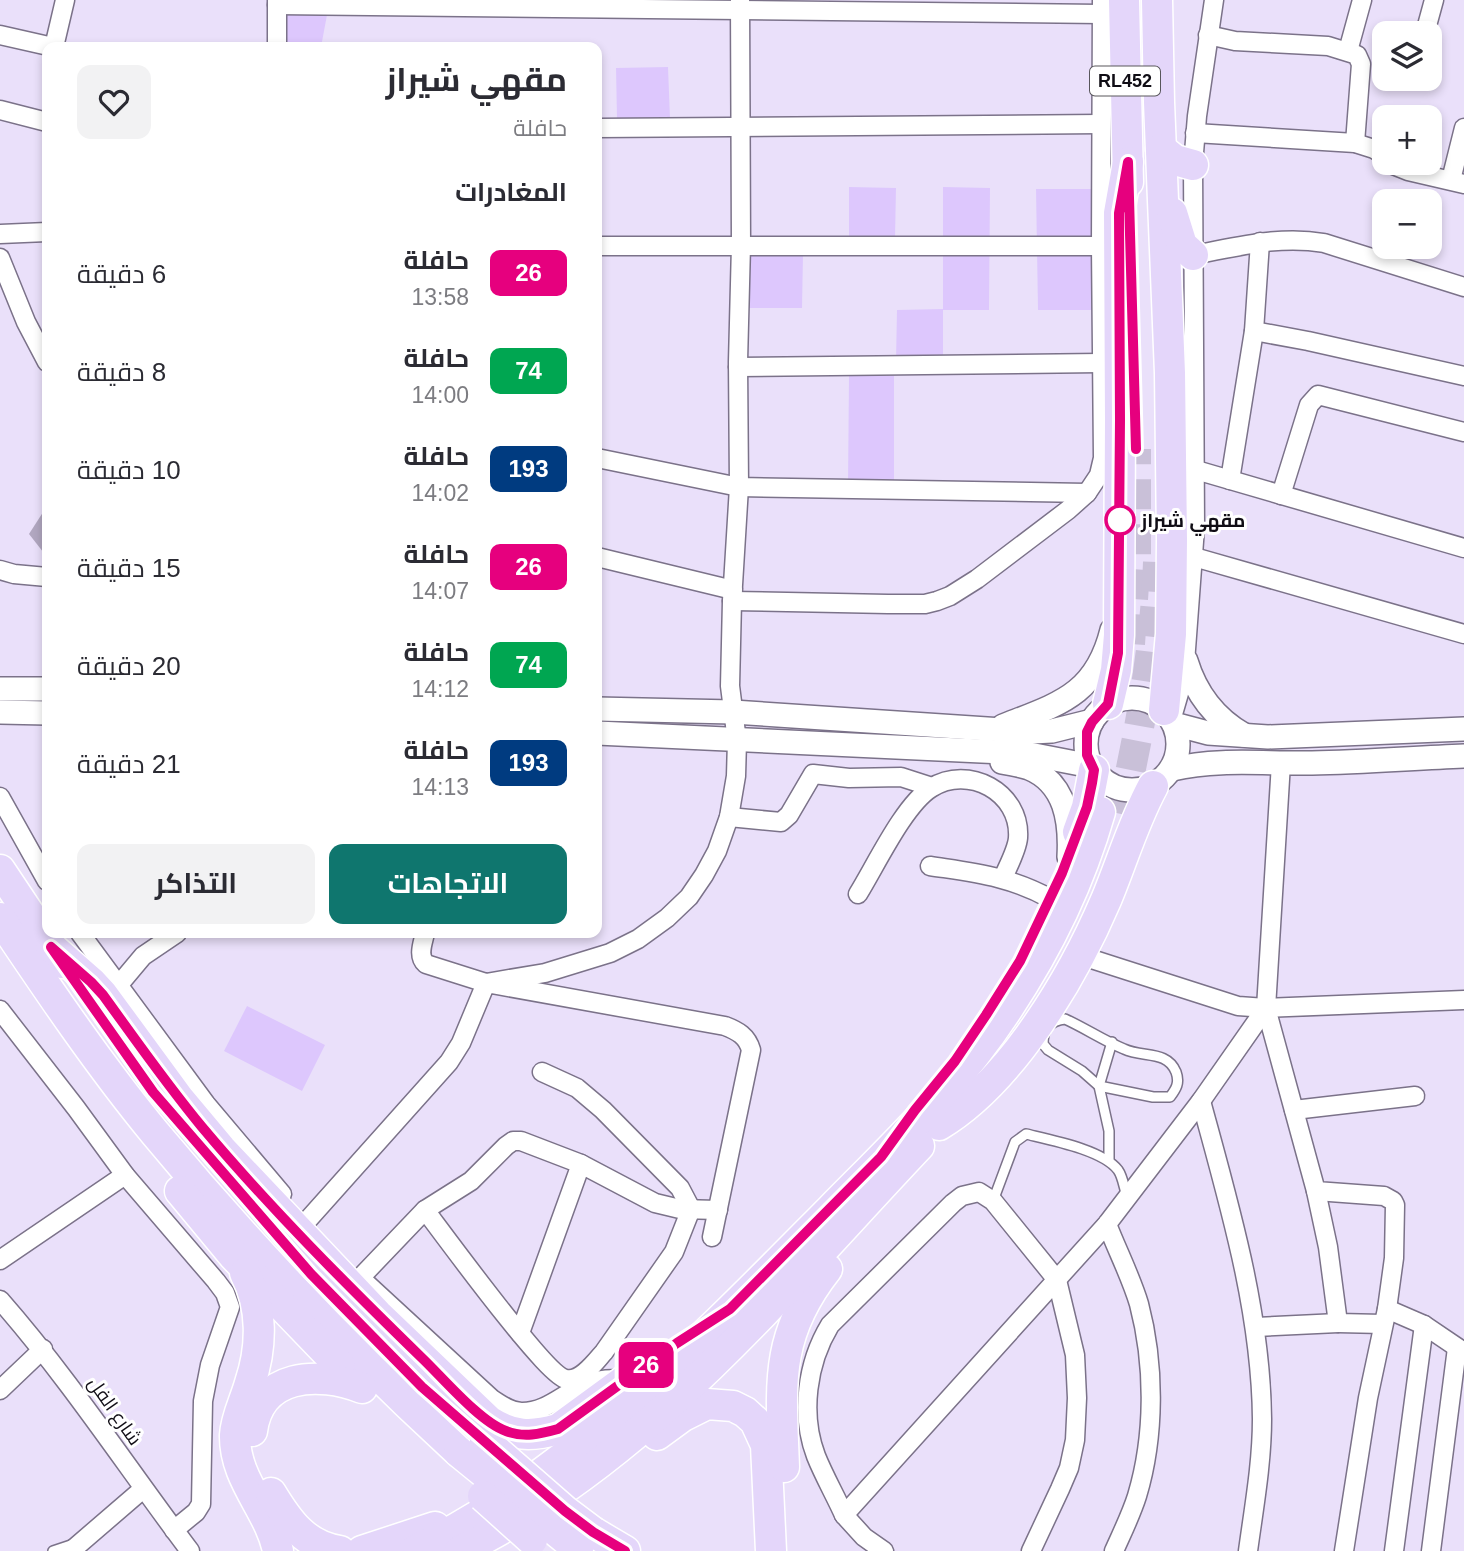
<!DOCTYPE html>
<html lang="ar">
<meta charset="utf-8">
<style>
body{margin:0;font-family:Arial,Cairo,sans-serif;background:#f2f2f3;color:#2b2b33;direction:rtl;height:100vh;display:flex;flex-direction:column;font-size:26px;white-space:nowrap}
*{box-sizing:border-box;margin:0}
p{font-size:23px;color:#7c7c81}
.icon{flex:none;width:38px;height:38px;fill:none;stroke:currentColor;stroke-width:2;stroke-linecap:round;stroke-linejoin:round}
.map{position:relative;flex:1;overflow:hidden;direction:ltr}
.drawer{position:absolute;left:42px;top:42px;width:560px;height:896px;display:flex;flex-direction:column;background:#fff;border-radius:14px;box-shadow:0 4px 10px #0003;direction:rtl}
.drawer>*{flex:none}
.badge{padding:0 14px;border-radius:10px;font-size:24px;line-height:46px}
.controls{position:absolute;left:1372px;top:21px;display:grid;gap:14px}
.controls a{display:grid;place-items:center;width:70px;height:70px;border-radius:14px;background:#fff;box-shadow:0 4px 10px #0003;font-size:35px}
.map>.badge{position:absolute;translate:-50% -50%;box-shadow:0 0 0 4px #fff}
h2{padding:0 35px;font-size:26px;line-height:63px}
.round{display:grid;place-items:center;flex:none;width:74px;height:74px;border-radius:14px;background:#f2f2f3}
.head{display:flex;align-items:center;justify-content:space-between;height:119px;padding:0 35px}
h1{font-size:33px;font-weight:700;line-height:52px}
.primary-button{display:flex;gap:14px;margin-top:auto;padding:14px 35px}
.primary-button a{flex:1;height:80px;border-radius:14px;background:#0f766e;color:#fff;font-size:28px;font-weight:700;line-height:80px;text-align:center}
.primary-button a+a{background:#f2f2f3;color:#2b2b33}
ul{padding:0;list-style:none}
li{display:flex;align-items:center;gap:21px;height:98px;padding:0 35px}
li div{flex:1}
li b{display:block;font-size:26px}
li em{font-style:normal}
li .badge{min-width:77px;font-weight:700;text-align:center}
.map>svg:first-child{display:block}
.green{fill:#ddc7fd}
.building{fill:#b1a7c0}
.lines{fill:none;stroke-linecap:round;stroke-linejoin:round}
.trunk-tunnel{stroke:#c9c0d8;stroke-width:30;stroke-dasharray:30 15;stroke-linecap:butt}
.service-casing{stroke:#7b7289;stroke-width:12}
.minor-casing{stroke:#7b7289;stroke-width:21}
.tertiary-casing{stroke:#7b7289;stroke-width:26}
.trunk-casing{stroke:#fff;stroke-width:33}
.service{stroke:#fff;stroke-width:9}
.minor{stroke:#fff;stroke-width:18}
.tertiary{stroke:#fff;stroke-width:23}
.trunk{stroke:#e4d6fa;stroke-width:30}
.trunk-bridge-casing{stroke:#fff;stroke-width:33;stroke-linecap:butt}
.trunk-bridge{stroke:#e4d6fa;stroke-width:30}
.line-casing{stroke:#fff;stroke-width:16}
.line{stroke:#e6007e;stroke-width:10}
.stop-dot{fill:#fff;stroke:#e6007e;stroke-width:3.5}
.labels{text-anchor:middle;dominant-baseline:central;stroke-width:6;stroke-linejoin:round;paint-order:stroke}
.shield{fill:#fff;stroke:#58565b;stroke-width:2}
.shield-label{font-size:18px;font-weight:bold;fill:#100d15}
.stop-label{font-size:19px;font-weight:bold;fill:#100d15;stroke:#fff;text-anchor:start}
.street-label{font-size:19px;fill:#100d15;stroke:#fff}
</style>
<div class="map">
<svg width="1464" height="1551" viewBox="0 0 1464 1551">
<rect width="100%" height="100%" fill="#eae0fa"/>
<g class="green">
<path d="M280,0L357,14L327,15L321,47H281Z"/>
<path d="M668,67L670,118L617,119L616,68Z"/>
<path d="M849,187L896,188L895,239H849Z"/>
<path d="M943,187L990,188L989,310H943V361H896L897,310L943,309Z"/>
<path d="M1036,189H1094L1095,310H1038Z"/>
<path d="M747,254L803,255L802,308H747Z"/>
<path d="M849,376H894V484H848Z"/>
<path d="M247,1006L325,1045L302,1091L224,1051Z"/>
</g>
<path class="building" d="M47,506V557L29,534Z"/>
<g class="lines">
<g class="trunk-tunnel">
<path d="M1130,644L1136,555V449"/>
<path d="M1121,814C1140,731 1155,648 1158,562"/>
</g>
<defs>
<g id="service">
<path d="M1065,1019C1085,1028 1104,1041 1124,1049C1143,1058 1167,1050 1176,1072C1180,1083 1176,1089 1170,1097H1153L1099,1086L1082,1071L1048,1050L1043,1044C1043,1028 1050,1021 1065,1019Z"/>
<path d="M1109,1161V1131L1099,1086L1112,1042"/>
<path d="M993,1201L1015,1142L1026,1134C1051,1140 1103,1150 1118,1170C1123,1177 1124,1188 1127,1196"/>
<path d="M53,1551L71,1545"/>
</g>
<g id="minor">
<path d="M277,5L1101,14"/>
<path d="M1425,33L1434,0"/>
<path d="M0,35L53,47"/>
<path d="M1208,35L1235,41L1328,46L1357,55L1361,64L1355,143"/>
<path d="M54,47L65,0"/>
<path d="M277,47V0"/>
<path d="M1348,51L1362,0"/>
<path d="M0,110L47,122"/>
<path d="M597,128L1101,124"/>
<path d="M1195,133L1355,143L1374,149L1384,155"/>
<path d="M1388,163L1408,171L1464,184"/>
<path d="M1451,180L1464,128"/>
<path d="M0,234L47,232"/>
<path d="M1260,242L1254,331L1308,341L1464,376"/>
<path d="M597,246H1101"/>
<path d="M1193,255C1237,247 1279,235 1324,243L1464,287"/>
<path d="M0,258L26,322L47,362"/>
<path d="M738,367L1101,363"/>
<path d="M597,458L739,487L1087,493L1099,475L1103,458L1101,246L1102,0"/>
<path d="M1196,470L1464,548"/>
<path d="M1230,480L1254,331"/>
<path d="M1281,495L1309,405L1318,395L1464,432"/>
<path d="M597,557L733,590"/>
<path d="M1194,557L1464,634"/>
<path d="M0,570L14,574L47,577"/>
<path d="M732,601L888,604H925L937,601L950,596L977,579L1068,510L1087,493"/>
<path d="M1173,714L1184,676L1195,528L1193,165L1197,116L1214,0"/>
<path d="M1281,763L1266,1008L1316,1191L1384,1196L1393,1201L1395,1205L1394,1258L1387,1309L1368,1398L1344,1551"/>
<path d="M0,797L47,881"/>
<path d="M729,817L781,822L789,815L813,774L849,778L901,777L932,787"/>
<path d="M930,866C975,873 1009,876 1051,899"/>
<path d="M858,894C876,865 904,805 931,788C968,764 1021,792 1018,838C1017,850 1008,866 1003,878"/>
<path d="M80,933L206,1104L282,1194"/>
<path d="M425,933C423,943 417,956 426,964L486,983L545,973L610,953L638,939L667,918L689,897L704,875L717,851L729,817L736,776L737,741L730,686L732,601L739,487L738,362L741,245L740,0"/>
<path d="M1079,955L1238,1006L1266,1008"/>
<path d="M117,987L143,956L177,933"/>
<path d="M0,1010L76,1108L125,1175L216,1281L225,1293L230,1307L210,1365L203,1401L201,1504L196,1512L174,1530"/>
<path d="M1201,1101C1229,1204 1261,1311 1262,1419C1262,1463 1254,1507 1248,1551"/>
<path d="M1294,1110L1415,1096"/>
<path d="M581,1164L655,1203L680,1209L718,1210"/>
<path d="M1316,1191L1328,1247L1338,1323L1383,1324"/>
<path d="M425,1210C444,1235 546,1375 566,1379C581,1382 595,1362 604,1352L674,1252L691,1209L680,1188L603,1110L577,1088L542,1072"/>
<path d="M306,1222L449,1062L461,1043L486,983L725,1026C738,1031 747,1036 751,1050L712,1237"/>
<path d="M1107,1224C1117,1250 1131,1277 1139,1304C1155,1365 1155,1436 1137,1496C1131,1515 1122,1533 1114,1551"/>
<path d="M0,1260L125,1175"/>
<path d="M360,1278L425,1210L471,1181L506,1146L513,1141H521L581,1164L520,1333"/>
<path d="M366,1283L492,1399C501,1405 511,1412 522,1412C558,1412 574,1374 622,1380"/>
<path d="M0,1300C70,1380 126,1466 190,1551"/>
<path d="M1387,1309L1424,1325L1464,1352"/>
<path d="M1256,1327L1338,1323"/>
<path d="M0,1390L43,1349"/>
<path d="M844,1515C835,1495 824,1476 816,1456C800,1414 807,1363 830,1325L953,1203L962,1196L979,1192L993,1201L1057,1280L1075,1355L1077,1398L1075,1440L1069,1468L1060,1489L1031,1551"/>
<path d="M71,1551L143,1489"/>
<path d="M884,1551L864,1537L844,1515L1107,1224L1201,1101L1266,1008L1464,1000"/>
<path d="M1394,1551L1424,1325"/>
<path d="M1431,1551L1457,1348"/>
</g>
<g id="tertiary">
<path d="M1186,661C1196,694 1214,718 1244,735"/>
<path d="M0,689H47"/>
<circle cx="1132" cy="744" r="46"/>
<path d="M597,709L733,712L1032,732L1052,731L1092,721"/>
<path d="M0,712L47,713"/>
<path d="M1174,724L1208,733L1268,737L1464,729"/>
<path d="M1003,726C1059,704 1096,695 1112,630"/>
<path d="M597,733L1024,753L1091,766"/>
<path d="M1002,762C1011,764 1021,765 1029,768C1066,783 1071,822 1069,857"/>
<path d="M1172,769C1221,758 1264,764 1312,763C1363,762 1414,758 1464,756"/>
</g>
<g id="trunk">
<path d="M1124,0L1128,182"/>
<path d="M1157,0L1159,102L1170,373L1172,540L1171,634L1164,710"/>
<path d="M1161,149L1175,160L1193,165"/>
<path d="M1172,213L1182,245L1193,255"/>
<path d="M1108,704L1116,670L1119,635L1120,420L1119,213L1128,162"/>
<path d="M1078,832L1087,807L1094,770"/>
<path d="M0,870L62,963"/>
<path d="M0,918C49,991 99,1065 155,1133C249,1246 351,1353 459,1452"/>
<path d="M51,947L91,982L103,995L180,1100L221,1149L378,1315L489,1421C512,1436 531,1437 558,1429L651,1361"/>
<path d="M939,1125C1012,1081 1073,977 1106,900C1122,862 1133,823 1153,786"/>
<path d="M180,1191L233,1255L340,1366"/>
<path d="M245,1273C263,1307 262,1347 250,1383C245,1401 236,1417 235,1435C234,1480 270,1510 278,1551"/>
<path d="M252,1431C259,1373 319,1371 362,1388"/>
<path d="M657,1435L683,1416L707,1404L733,1406L745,1412L755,1421L766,1445L771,1551"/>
<path d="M784,1467C781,1386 774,1336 827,1269"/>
<path d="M271,1493C288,1521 305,1546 340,1551"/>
<path d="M593,1532L625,1551"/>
<path d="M362,1551L435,1527"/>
<path d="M414,1551C576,1471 704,1337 830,1210C893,1146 959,1084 1008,1008C1048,948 1080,882 1100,812"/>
<path d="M460,1551C646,1459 779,1294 919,1146"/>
</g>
</defs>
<use href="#service" class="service-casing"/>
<use href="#minor" class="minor-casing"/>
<use href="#tertiary" class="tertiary-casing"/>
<use href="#trunk" class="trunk-casing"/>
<use href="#service" class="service"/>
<use href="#minor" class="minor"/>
<use href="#tertiary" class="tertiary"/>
<use href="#trunk" class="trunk"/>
<defs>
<g id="trunk-bridge">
<path d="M485,1441L565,1511L593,1532"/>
<path d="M459,1452L578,1549"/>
<path d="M483,1496L532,1540"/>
</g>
</defs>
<use href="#trunk-bridge" class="trunk-bridge-casing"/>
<use href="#trunk-bridge" class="trunk-bridge"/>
</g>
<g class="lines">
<defs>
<path id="line" d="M625,1551L593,1532L565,1511L422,1387L311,1274L153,1092L51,947L91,982L103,995C135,1039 167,1085 202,1127C270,1208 346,1284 422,1358C443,1378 480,1422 506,1431C524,1438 540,1434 558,1429L677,1343L730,1309L881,1157L915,1110L955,1061L986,1015L1020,961L1062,873L1087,807L1092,783L1094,770L1087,755V732L1092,722L1108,704L1118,653L1120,420L1119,213L1128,162L1136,449"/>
</defs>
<use href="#line" class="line-casing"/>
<use href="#line" class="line"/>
</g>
<circle class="stop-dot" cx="1120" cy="520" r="14"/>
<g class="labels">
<rect class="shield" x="1090" y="66.5" width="70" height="29" rx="5"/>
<g class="shield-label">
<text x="1125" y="81">RL452</text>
</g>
<g class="stop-label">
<text x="1141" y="520">مقهي شيراز</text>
</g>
<g class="street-label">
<text transform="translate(115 1411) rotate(55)">شارع الفل</text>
</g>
</g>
</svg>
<div class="controls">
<a><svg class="icon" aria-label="layers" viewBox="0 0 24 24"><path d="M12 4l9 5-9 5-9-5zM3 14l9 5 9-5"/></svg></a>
<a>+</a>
<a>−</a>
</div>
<b class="badge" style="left:646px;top:1365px;background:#e6007e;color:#fff">26</b>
<section class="drawer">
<div class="head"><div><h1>مقهي شيراز</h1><p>حافلة</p></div><a class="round"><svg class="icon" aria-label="heart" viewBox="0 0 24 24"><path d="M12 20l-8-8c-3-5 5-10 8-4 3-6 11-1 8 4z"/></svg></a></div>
<h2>المغادرات</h2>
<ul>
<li><span class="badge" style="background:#e6007e;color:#fff">26</span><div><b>حافلة</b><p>13:58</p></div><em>6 دقيقة</em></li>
<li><span class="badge" style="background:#00a651;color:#fff">74</span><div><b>حافلة</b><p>14:00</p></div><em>8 دقيقة</em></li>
<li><span class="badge" style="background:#003b80;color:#fff">193</span><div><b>حافلة</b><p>14:02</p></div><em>10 دقيقة</em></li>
<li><span class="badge" style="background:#e6007e;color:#fff">26</span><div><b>حافلة</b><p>14:07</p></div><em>15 دقيقة</em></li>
<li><span class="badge" style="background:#00a651;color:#fff">74</span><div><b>حافلة</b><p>14:12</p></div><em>20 دقيقة</em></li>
<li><span class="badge" style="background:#003b80;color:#fff">193</span><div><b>حافلة</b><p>14:13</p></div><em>21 دقيقة</em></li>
</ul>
<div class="primary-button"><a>الاتجاهات</a><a>التذاكر</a></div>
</section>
</div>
